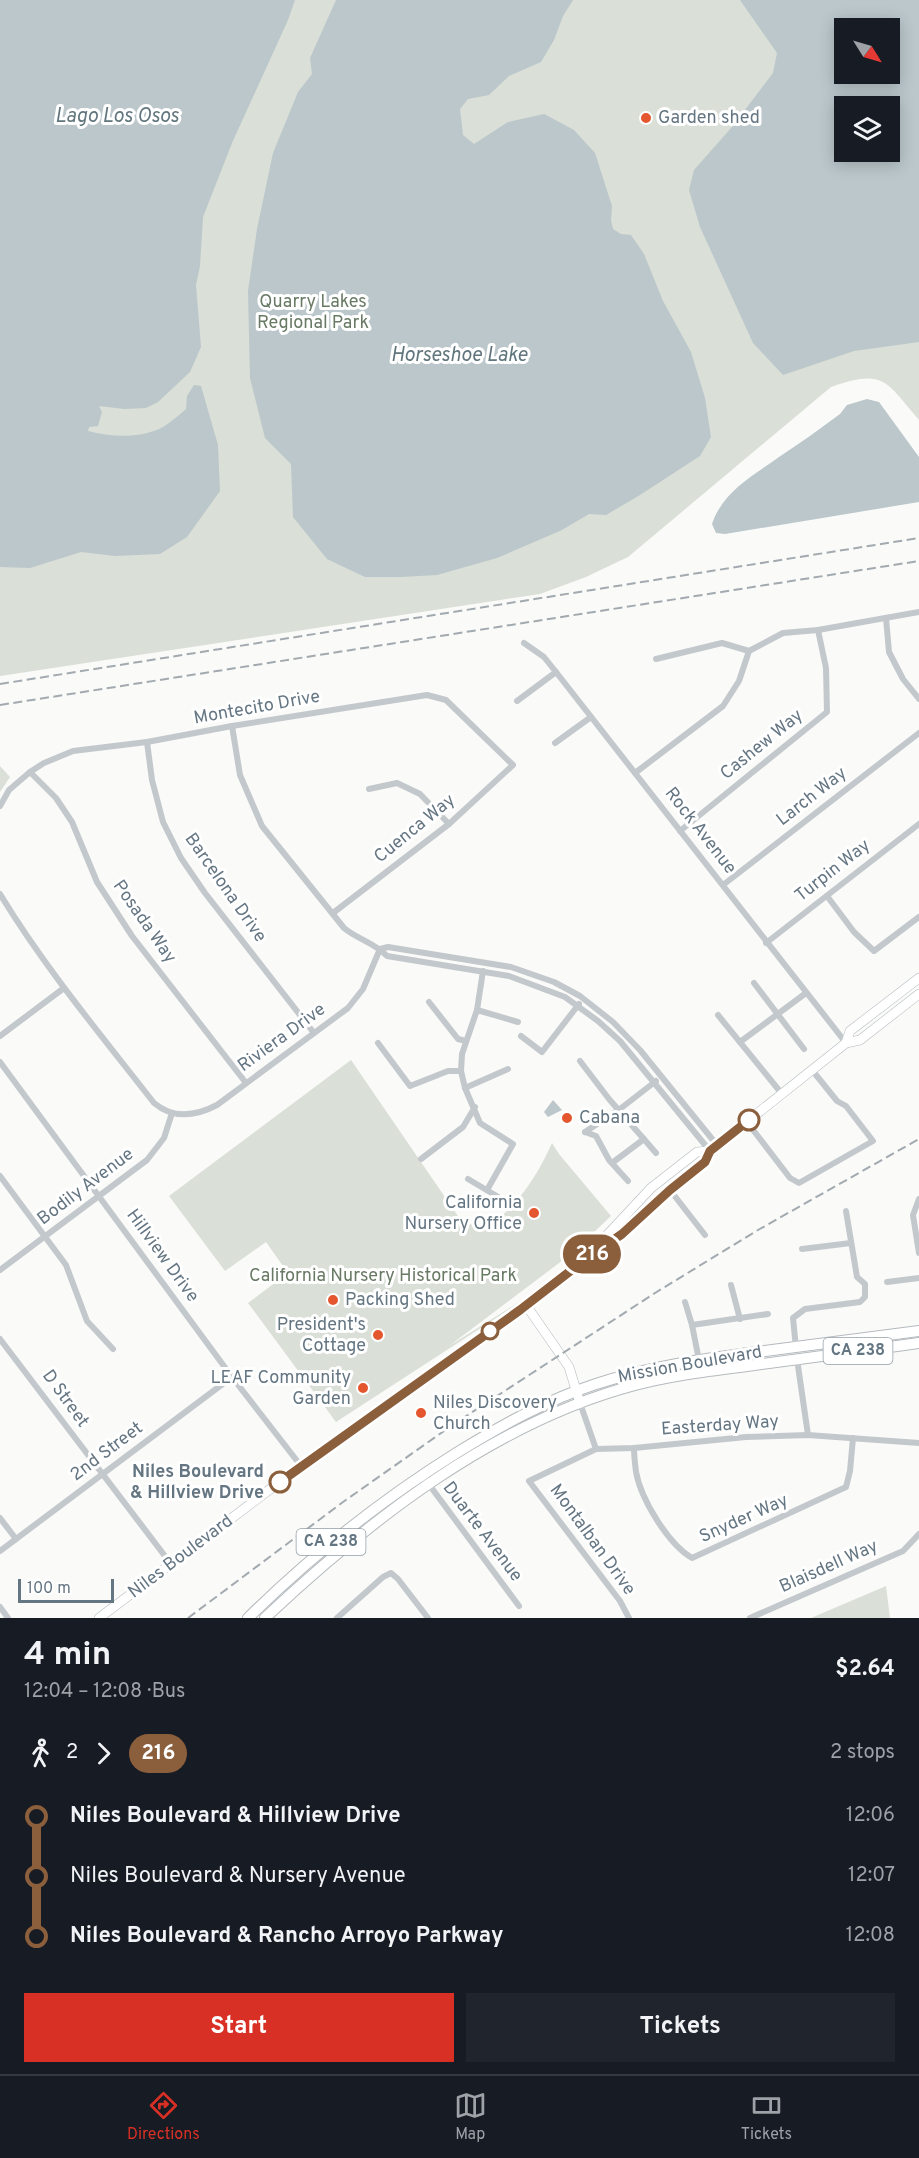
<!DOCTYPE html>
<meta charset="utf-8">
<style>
body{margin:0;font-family:Overpass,sans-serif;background:#20242c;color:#f1f3f6;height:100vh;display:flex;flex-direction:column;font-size:22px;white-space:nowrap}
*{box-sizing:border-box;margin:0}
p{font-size:20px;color:#9ea1a6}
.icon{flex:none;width:33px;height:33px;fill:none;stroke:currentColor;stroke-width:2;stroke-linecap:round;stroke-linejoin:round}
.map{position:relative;height:1618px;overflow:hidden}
.drawer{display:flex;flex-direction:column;background:#171b24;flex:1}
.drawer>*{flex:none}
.badge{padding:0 12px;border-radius:20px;font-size:21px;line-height:39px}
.needle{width:39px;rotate:127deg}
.buttons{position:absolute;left:834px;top:18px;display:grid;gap:12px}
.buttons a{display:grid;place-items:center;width:66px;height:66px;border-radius:0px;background:#171b24;box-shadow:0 3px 15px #0003;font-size:30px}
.scale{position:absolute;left:18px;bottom:15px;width:96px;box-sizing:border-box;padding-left:6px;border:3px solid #657683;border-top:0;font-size:16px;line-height:21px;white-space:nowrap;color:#657683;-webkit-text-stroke:4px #fff;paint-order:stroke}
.map>.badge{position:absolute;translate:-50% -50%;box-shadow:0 0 0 3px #fff}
.legs{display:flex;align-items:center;gap:9px;height:66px;padding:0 24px;font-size:20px}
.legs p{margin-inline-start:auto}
.overview{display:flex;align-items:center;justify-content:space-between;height:102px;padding:0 24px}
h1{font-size:33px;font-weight:700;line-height:45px}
.primary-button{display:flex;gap:12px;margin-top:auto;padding:12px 24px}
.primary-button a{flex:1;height:69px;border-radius:0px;background:#d93025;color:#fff;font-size:24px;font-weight:700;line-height:69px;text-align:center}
.primary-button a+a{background:#20242c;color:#f1f3f6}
ul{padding:0 24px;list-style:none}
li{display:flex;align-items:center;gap:21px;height:60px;font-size:22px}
li i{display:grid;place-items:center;width:9px;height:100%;margin:0 8px;background:currentColor}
li i::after{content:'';width:15px;height:15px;margin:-8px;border:4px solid;border-radius:50%;background:#171b24}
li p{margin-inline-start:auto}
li:first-child i{background:linear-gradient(#0000 50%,currentColor 0)}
li:last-child i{background:linear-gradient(currentColor 50%,#0000 0)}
.tab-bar{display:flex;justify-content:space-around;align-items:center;height:84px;border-top:2px solid #363941;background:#171b24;font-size:16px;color:#9ea1a6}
.tab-bar a{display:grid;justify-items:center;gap:3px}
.tab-bar .on{color:#d93025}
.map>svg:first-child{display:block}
.green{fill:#dadfd7;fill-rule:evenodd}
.water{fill:#bbc7cb;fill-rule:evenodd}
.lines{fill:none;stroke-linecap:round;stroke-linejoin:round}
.secondary-casing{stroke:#b3babf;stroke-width:10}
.primary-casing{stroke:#b5babe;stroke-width:12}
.minor{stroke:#c3c8cc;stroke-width:6}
.secondary{stroke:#fff;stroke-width:9}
.primary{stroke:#fff;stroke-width:10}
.rail{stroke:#a2aab0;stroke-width:2;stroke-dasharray:9 4.5;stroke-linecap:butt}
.line-1-casing{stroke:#fff;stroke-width:14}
.line-1{stroke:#8b5e3c;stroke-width:9}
.poi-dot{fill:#e4572e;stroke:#fff;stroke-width:2}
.stop-1-dot{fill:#fff;stroke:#8b5e3c;stroke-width:3}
.labels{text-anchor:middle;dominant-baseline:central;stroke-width:6;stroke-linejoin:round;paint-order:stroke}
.shield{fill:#fff;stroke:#939fa8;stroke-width:1.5}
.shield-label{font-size:16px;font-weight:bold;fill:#657683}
.poi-label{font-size:18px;fill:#657683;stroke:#fff;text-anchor:start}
.park-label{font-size:18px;fill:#687a64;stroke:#fff}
.street-label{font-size:18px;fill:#657683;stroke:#fff}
.stop-label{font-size:18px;font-weight:bold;fill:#657683;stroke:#fff;text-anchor:end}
.water-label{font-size:20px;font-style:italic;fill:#60757c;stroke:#fff}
</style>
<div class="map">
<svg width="919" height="1618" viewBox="0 0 919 1618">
<rect width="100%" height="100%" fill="#fafaf8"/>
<g class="green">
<path d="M0,0H919V420C886,382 885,368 831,387L628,557L586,577L540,594L0,676ZM844,28H890V74H844ZM844,106H890V152H844Z"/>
<path d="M0,766L10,777L0,792Z"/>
<path d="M351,1060L460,1219L483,1230C515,1210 537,1177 552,1143L559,1154L611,1216L571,1254L449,1346L567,1272L336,1422L248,1303L288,1273L266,1242L225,1271L169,1196Z"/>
<path d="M886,1586L890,1618H811Z"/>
</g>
<g class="water">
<path d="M0,0H295L288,20L232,143L203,217L200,266L196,285L201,347L190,372L158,402L146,408L124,409L99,406L102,412L98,426L89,427L88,431C111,437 141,439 163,427C171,422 179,415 186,409L187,396L194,385L201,386L218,445L220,491L187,537L160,554L115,556L81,552L30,568L0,567Z"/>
<path d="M336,0H573L563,16L554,40L541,62L509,76L489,95L468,99L460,109L463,135L474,144L508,122L544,114L574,130L595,153L612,206L611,220L613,229L621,234L631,235L644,254L663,301L691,352L705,398L711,437L700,456L640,495L606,515L589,514L562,530L497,558L437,575L401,577H365L327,559L293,517L291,464L265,438L250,378L248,291L257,229L273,153L298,92L312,74L310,58Z"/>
<path d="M740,0H919V342L854,351L783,375L753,343L700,227L689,190L694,170L732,127L773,73L777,53ZM890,28V74H844V28ZM890,106V152H844V106Z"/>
<path d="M867,399L879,402L919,457V502L725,534L716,533L712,524C723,491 753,476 779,457C800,443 820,429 840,414L847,405Z"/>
<path d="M553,1100L562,1110L548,1117L544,1112Z"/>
</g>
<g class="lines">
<defs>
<g id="secondary">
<path d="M846,1043L850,1031L919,978"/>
<path d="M596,1247L651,1188L697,1152L710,1151"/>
<path d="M526,1305L569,1367L580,1403"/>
<path d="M99,1618L301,1466L520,1310L582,1261L623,1234L670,1190L705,1162L710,1151L846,1043L860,1040L919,994"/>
</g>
<g id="primary">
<path d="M248,1618C312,1555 381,1500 458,1452C502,1425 547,1400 596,1384C648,1367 703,1359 757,1352C811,1345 865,1338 919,1331"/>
<path d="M265,1618C369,1520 495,1422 635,1385C672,1375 710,1371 747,1366C805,1358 862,1351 919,1343"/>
</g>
</defs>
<use href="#secondary" class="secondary-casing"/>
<use href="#primary" class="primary-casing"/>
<g class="minor">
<path d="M886,618L889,652L903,679L919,699"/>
<path d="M524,643L544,657L556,672L846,1043"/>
<path d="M656,659L722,643L749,651"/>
<path d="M517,701L556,672"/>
<path d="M232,726L240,775L262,826L344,928C357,939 375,943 387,956L509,976L565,997L598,1021L620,1041L710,1151"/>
<path d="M147,742L152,780L163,822L181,858L205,893L314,1033"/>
<path d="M555,743L591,717"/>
<path d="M30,772L56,798L72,822L97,882L132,936L246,1083"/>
<path d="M635,773L723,706L739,681L749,651L783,633L818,630L919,612"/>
<path d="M369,789L397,783L420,794L449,824"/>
<path d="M0,806L9,790L30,772L44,763L73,751L147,742L232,726L427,695L446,700L513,765L449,824L333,913"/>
<path d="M680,831L827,712L826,668L818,630"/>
<path d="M723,885L919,733"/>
<path d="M0,894C45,968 101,1035 154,1103C173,1119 196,1116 217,1105L348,1008L363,989L380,949"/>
<path d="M827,896L854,932L874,951L919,917"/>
<path d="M766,943L919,824"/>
<path d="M380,949L388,947L511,967L554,982L580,996L613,1022L640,1050L717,1145"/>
<path d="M483,971L477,1010L462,1054L461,1071L465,1088L480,1123L513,1144L487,1190"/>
<path d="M754,983L804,1049"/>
<path d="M429,1002L458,1039L466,1041"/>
<path d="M477,1010L518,1022"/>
<path d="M718,1015L782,1094"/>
<path d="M0,1036L64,988"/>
<path d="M521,1036L542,1052L579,1004"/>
<path d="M740,1042L806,993"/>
<path d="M378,1043L410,1086L448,1071H461"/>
<path d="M580,1061L609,1099L656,1153"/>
<path d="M0,1062L232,1377L301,1466"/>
<path d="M465,1088L508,1069"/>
<path d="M747,1122L790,1178L799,1183L873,1141L846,1106L837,1101L812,1070"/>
<path d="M585,1132L620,1109L656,1081"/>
<path d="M585,1132L596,1136L609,1160L628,1181"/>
<path d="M421,1159L463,1127L475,1107"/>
<path d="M612,1163L644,1139"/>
<path d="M0,1176L66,1265L87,1321L113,1349"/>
<path d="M468,1179L500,1198"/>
<path d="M670,1190L705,1235"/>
<path d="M919,1199L913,1215L919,1253"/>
<path d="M802,1249L851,1243"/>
<path d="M0,1270L147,1160L164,1138L172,1113"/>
<path d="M887,1282L919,1278"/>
<path d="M731,1285L740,1319"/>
<path d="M685,1302L692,1325L699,1360"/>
<path d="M692,1325L768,1314"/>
<path d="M0,1339L171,1564"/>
<path d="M796,1348L793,1318L805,1309L860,1302L865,1297V1284L857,1277L846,1211"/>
<path d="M797,1359L808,1435"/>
<path d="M580,1403L596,1449"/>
<path d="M634,1448C634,1456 635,1464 636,1472C641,1499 668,1544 692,1558L846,1487L850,1471L853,1438"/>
<path d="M422,1475L519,1606"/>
<path d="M0,1518L16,1539"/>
<path d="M0,1551L232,1377"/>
<path d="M0,1607L8,1618"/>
<path d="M337,1618L383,1577L391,1573L398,1579L428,1618"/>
<path d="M629,1618L620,1601L529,1481L596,1449L634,1448L746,1437L808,1435L919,1443"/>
<path d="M750,1618L903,1551L919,1534"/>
</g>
<use href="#secondary" class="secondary"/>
<use href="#primary" class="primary"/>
<g class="rail">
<path d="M0,684L919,538"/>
<path d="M0,705L919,561"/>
<path d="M188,1618L343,1502L454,1424L655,1293L758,1230L919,1139"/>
</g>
</g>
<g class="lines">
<defs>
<path id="line-1" d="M280,1482L520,1310L582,1262L622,1234L670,1190L705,1162L710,1151L749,1120"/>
</defs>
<use href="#line-1" class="line-1-casing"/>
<use href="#line-1" class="line-1"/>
</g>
<g class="poi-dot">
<circle cx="646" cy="118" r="6"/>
<circle cx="567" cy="1118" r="6"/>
<circle cx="534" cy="1213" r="6"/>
<circle cx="333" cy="1300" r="6"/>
<circle cx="378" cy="1335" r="6"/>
<circle cx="363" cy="1388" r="6"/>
<circle cx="421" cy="1413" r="6"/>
</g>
<g class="stop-1-dot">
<circle cx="749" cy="1120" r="10"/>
<circle cx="490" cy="1331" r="8"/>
<circle cx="280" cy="1482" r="10"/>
</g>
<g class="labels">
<g class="shield">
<rect x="823.5" y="1338" width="69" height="26" rx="4.5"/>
<rect x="296.5" y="1529" width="69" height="26" rx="4.5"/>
</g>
<g class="shield-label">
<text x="858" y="1351">CA 238</text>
<text x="331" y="1542">CA 238</text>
</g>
<g class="poi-label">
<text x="658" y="118">Garden shed</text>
<text x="579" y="1118">Cabana</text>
<text x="522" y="1203" text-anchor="end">California<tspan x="522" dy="21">Nursery Office</tspan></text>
<text x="345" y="1300">Packing Shed</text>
<text x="366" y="1325" text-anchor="end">President's<tspan x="366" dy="21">Cottage</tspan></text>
<text x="351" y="1378" text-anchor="end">LEAF Community<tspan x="351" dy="21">Garden</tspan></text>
<text x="433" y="1403">Niles Discovery<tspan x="433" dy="21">Church</tspan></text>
</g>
<g class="park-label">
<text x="313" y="302">Quarry Lakes<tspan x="313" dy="21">Regional Park</tspan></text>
<text x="383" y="1276">California Nursery Historical Park</text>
</g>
<g class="street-label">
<text transform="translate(257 708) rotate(-10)">Montecito Drive</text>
<text transform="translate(762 745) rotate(-39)">Cashew Way</text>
<text transform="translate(812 797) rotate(-38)">Larch Way</text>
<text transform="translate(415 829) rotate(-39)">Cuenca Way</text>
<text transform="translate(700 831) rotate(52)">Rock Avenue</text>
<text transform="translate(833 871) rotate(-38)">Turpin Way</text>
<text transform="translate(225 888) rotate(55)">Barcelona Drive</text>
<text transform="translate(144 922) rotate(55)">Posada Way</text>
<text transform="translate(282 1038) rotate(-36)">Riviera Drive</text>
<text transform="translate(86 1187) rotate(-37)">Bodily Avenue</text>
<text transform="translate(162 1256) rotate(54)">Hillview Drive</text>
<text transform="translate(690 1365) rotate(-10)">Mission Boulevard</text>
<text transform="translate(65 1399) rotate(54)">D Street</text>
<text transform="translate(720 1426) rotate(-4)">Easterday Way</text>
<text transform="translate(107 1452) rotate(-37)">2nd Street</text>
<text transform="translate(744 1519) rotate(-24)">Snyder Way</text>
<text transform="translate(482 1532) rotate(53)">Duarte Avenue</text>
<text transform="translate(592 1540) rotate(54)">Montalban Drive</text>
<text transform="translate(181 1557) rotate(-37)">Niles Boulevard</text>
<text transform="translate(829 1567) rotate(-24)">Blaisdell Way</text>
</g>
<g class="stop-label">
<text x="264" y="1472">Niles Boulevard<tspan x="264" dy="21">&amp; Hillview Drive</tspan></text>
</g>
<g class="water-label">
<text x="117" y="117">Lago Los Osos</text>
<text x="459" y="356">Horseshoe Lake</text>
</g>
</g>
</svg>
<div class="buttons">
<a><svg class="needle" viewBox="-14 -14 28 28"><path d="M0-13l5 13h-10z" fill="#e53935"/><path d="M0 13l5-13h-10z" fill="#9ea1a6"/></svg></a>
<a><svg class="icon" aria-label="layers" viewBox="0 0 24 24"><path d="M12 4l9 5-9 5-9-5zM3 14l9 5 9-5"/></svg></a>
</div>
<div class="scale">100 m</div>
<b class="badge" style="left:592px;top:1254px;background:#8b5e3c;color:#fff">216</b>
</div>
<section class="drawer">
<div class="overview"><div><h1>4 min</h1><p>12:04 – 12:08 · Bus</p></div><b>$2.64</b></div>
<div class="legs"><svg class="icon" aria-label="walk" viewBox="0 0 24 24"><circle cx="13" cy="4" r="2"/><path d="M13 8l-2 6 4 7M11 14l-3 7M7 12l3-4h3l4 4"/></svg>2<svg class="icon" aria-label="forward" viewBox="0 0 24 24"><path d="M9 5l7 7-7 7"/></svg><b class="badge" style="background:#8b5e3c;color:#fff">216</b><p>2 stops</p></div>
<ul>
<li><i style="color:#8b5e3c"></i><b>Niles Boulevard &amp; Hillview Drive</b><p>12:06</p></li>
<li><i style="color:#8b5e3c"></i><span>Niles Boulevard &amp; Nursery Avenue</span><p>12:07</p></li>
<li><i style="color:#8b5e3c"></i><b>Niles Boulevard &amp; Rancho Arroyo Parkway</b><p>12:08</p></li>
</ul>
<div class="primary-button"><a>Start</a><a>Tickets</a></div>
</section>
<nav class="tab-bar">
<a class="on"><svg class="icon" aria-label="directions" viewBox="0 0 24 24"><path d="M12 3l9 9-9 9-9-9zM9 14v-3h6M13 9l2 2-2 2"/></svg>Directions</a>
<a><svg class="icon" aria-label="map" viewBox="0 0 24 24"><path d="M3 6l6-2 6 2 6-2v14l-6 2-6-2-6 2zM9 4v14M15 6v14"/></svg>Map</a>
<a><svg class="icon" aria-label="tickets" viewBox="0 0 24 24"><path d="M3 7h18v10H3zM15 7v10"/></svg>Tickets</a>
</nav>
